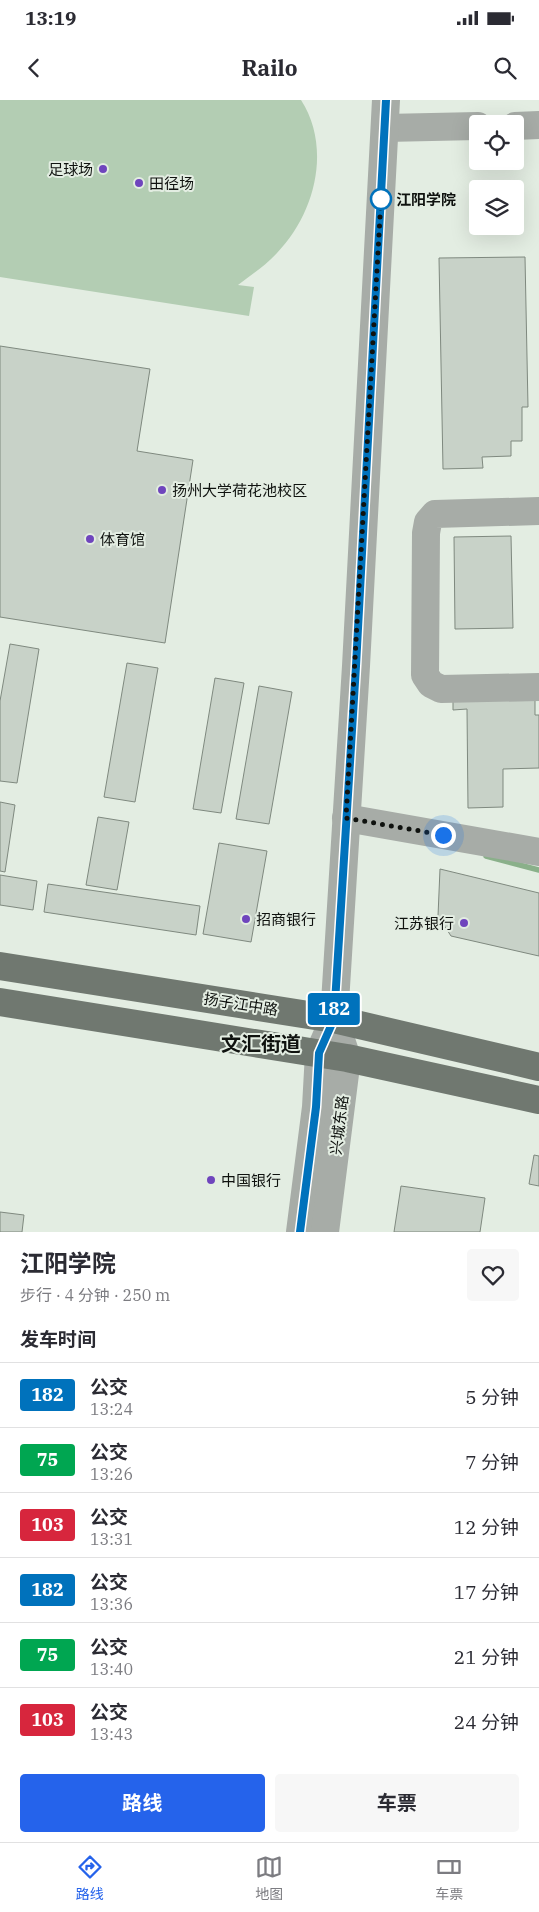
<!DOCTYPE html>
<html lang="zh">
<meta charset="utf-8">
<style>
body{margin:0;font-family:"IBM Plex Serif","Noto Sans SC",serif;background:#f7f7f7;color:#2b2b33;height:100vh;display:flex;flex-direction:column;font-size:19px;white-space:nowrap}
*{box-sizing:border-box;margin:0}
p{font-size:16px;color:#7c7c81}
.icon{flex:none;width:28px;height:28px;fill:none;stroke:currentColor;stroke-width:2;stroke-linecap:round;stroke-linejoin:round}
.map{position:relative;height:1132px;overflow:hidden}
.drawer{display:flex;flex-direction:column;background:#fff;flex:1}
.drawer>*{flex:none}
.badge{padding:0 10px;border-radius:4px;font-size:18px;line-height:32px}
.controls{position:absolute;left:469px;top:15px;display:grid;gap:10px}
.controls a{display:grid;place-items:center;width:55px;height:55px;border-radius:5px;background:#fff;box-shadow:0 5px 20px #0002;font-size:25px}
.you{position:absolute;width:25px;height:25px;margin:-12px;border:4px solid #fff;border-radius:50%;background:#1a73e8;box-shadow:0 0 0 8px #1a73e833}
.map>.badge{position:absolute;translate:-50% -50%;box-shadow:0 0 0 2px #fff}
h2{padding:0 20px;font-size:19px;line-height:45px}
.round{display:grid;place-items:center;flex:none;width:52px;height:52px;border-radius:5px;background:#f7f7f7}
.summary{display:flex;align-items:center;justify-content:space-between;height:85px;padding:0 20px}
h1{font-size:24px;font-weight:700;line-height:38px}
.button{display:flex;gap:10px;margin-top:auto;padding:10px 20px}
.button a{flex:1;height:58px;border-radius:5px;background:#2563eb;color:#fff;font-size:20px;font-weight:700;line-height:58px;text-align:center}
.button a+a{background:#f7f7f7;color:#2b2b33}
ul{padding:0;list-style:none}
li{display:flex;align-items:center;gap:15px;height:65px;padding:0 20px;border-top:1px solid #e1e1e2}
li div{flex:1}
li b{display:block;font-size:19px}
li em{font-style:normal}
li .badge{min-width:55px;font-weight:700;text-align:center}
.status{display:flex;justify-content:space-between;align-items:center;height:35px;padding:0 25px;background:#fff;direction:ltr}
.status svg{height:14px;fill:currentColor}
header{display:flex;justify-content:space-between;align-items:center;height:65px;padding:0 20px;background:#fff;font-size:22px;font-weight:700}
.menu{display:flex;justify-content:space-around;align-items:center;height:70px;border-top:1px solid #e1e1e2;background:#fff;font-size:14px;color:#7c7c81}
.menu a{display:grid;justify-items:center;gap:2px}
.menu .current{color:#2563eb}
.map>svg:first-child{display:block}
.green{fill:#b3cdb3}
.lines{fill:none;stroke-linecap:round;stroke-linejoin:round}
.stream{stroke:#8ab08a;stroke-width:5.5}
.building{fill:#c8d2c8;stroke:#7f897f}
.minor{stroke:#a7aca7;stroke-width:28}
.major{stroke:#707870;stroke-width:28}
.line-casing{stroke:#fff;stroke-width:11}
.line{stroke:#0072bc;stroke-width:8}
.walk{stroke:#0f120f;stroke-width:5;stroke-dasharray:0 9}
.poi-dot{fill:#6f45bd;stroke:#e3ede2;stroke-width:2}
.stop-dot{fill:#fff;stroke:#0072bc;stroke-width:2.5}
.labels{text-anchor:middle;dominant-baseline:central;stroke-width:4;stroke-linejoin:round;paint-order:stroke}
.poi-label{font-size:15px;fill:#0f120f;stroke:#e3ede2;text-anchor:start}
.stop-label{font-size:15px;font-weight:bold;fill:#0f120f;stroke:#e3ede2;text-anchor:start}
.street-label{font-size:15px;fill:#0f120f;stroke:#e3ede2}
.district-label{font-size:20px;font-weight:bold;fill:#0f120f;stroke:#e3ede2}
</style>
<div class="status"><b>13:19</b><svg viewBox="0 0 49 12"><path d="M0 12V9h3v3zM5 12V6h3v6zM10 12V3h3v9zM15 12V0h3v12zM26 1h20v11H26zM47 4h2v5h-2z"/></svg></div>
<header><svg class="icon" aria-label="back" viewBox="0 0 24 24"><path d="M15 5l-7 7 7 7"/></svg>Railo<svg class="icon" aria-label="search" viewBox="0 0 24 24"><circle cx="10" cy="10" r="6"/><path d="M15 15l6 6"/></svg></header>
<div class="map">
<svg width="539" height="1132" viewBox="0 0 539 1132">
<rect width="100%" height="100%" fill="#e3ede2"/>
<path class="green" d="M0,0H301C332,48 315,114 277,153C265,166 251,175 238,185L254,187L249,216L0,177Z"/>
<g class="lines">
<path class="stream" d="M486,756L539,770"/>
</g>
<g class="building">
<path d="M525,157L528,307H522V341H511V356L482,357L483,368L443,369L439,158Z"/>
<path d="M0,246L150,269L137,351L193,360L165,543L0,517Z"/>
<path d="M511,436L513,528L455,529L454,437Z"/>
<path d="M10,544L39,549L17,683L0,681V601Z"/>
<path d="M127,563L158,568L135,702L104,697Z"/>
<path d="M215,578L244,583L221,713L193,709Z"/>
<path d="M259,586L292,592L269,724L236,719Z"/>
<path d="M535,596V615H539V668L503,669V707L468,708L467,609L453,610V597Z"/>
<path d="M0,702L15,705L5,772L0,771Z"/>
<path d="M98,717L129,722L117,790L86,785Z"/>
<path d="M219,743L267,751L251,842L203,834Z"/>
<path d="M440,769L539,793V856L451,836L438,816Z"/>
<path d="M0,775L37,781L33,810L0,805Z"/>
<path d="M48,784L200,806L196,835L44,812Z"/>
<path d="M534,1055L539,1056V1086L529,1084Z"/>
<path d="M401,1086L485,1098L480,1132H394Z"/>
<path d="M0,1112L24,1115L22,1132H0Z"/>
</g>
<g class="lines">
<g class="minor">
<path d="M515,26L539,25"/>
<path d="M385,28L478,26"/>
<path d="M539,411L435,414L428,422L426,433L425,575L431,584L441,589L539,587"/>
<path d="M346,718L539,752"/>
<path d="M300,1132L316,1007L319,953L334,919L356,566L386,0"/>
<path d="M325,1132L347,958L340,937"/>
</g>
<g class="major">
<path d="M0,866L334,919L539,967"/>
<path d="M0,902L347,958L539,1000"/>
</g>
</g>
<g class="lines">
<defs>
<path id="line" d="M300,1132L316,1007L319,953L334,919L356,566L386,0"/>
</defs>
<use href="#line" class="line-casing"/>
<use href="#line" class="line"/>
<path class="walk" d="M381,99L346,718L443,735"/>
</g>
<g class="poi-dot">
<circle cx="103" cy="69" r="5"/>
<circle cx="139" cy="83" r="5"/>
<circle cx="162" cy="390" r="5"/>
<circle cx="90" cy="439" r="5"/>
<circle cx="246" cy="819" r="5"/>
<circle cx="464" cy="823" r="5"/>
<circle cx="211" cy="1080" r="5"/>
</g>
<circle class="stop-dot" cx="381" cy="99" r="10"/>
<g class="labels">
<g class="poi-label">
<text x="93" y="69" text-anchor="end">足球场</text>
<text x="149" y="83">田径场</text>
<text x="172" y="390">扬州大学荷花池校区</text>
<text x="100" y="439">体育馆</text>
<text x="256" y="819">招商银行</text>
<text x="454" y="823" text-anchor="end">江苏银行</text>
<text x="221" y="1080">中国银行</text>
</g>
<g class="stop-label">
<text x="396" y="99">江阳学院</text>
</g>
<g class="street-label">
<text transform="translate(241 904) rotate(9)">扬子江中路</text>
<text transform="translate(339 1025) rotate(-83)">兴城东路</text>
</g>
<g class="district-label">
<text x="261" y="943">文汇街道</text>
</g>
</g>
</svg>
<div class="controls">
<a><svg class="icon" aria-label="locate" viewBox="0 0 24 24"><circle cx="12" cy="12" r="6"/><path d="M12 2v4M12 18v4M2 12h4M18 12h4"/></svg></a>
<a><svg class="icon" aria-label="layers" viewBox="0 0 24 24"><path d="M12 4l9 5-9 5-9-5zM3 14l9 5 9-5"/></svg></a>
</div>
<div class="you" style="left:443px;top:735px"></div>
<b class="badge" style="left:334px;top:909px;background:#0072bc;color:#fff">182</b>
</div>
<section class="drawer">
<div class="summary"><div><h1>江阳学院</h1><p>步行 · 4 分钟 · 250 m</p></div><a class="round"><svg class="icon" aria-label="heart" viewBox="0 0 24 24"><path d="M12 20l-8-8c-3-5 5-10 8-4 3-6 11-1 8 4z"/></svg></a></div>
<h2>发车时间</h2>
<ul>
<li><span class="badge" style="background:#0072bc;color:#fff">182</span><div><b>公交</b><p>13:24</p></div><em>5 分钟</em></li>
<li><span class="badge" style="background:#00a651;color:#fff">75</span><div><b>公交</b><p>13:26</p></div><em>7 分钟</em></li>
<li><span class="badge" style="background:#d7263d;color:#fff">103</span><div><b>公交</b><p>13:31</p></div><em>12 分钟</em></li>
<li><span class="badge" style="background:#0072bc;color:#fff">182</span><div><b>公交</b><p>13:36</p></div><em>17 分钟</em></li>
<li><span class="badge" style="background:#00a651;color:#fff">75</span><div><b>公交</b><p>13:40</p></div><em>21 分钟</em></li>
<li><span class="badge" style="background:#d7263d;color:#fff">103</span><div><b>公交</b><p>13:43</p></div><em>24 分钟</em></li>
</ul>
<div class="button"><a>路线</a><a>车票</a></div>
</section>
<nav class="menu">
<a class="current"><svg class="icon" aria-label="directions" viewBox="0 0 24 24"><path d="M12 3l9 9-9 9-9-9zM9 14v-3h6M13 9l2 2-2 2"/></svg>路线</a>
<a><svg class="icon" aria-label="map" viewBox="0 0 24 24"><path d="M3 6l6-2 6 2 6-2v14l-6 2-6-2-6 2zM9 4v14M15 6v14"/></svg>地图</a>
<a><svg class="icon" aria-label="tickets" viewBox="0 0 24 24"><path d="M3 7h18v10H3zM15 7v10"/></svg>车票</a>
</nav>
